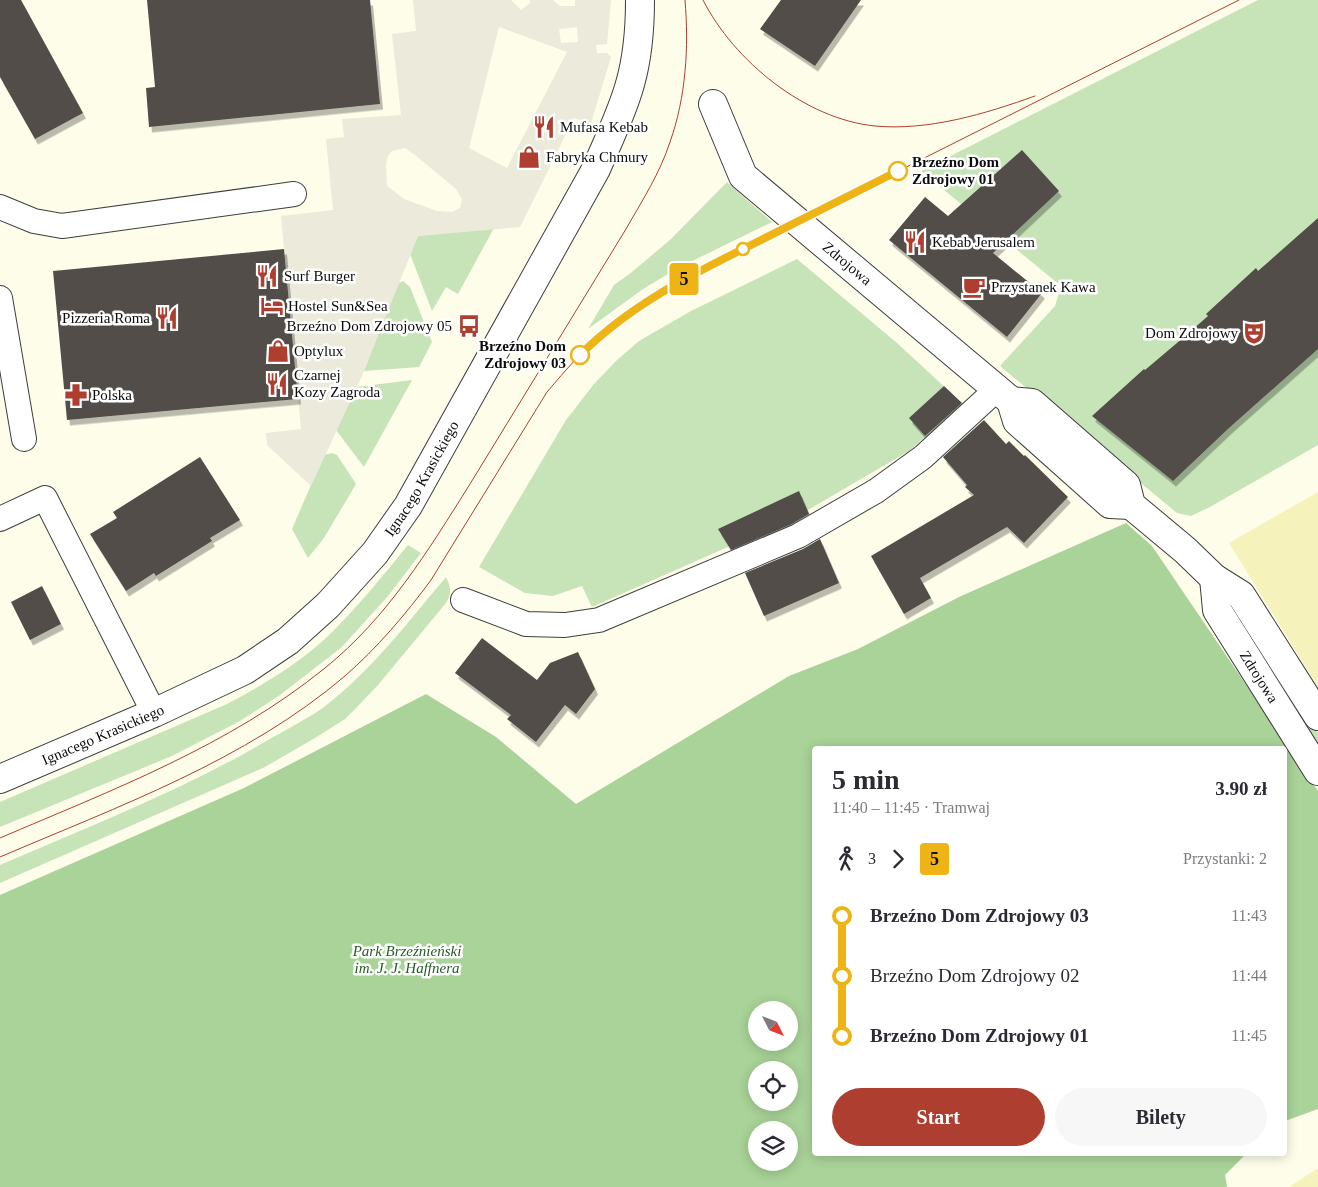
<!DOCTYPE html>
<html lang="pl">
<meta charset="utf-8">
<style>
body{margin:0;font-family:"Times New Roman",serif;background:#f7f7f7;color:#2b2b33;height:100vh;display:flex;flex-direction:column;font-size:19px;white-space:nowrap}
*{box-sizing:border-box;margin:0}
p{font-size:16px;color:#7c7c81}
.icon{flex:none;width:28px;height:28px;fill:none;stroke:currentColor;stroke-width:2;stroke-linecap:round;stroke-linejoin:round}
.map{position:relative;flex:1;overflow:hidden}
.drawer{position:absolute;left:812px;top:746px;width:475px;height:410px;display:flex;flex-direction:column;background:#fff;border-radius:5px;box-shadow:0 2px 12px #0003}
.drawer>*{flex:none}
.badge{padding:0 10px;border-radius:4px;font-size:18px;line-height:32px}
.needle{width:32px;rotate:132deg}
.fabs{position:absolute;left:748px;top:1001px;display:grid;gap:10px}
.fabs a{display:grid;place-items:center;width:50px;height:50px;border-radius:50%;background:#fff;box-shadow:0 2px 12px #0003;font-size:25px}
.map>.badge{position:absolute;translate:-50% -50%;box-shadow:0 0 0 2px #fff}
.legs{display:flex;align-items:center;gap:8px;height:55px;padding:0 20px;font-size:16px}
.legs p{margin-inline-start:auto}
.overview{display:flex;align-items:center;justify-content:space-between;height:85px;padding:0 20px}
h1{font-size:28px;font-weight:600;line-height:38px}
.cta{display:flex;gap:10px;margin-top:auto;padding:10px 20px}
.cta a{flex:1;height:58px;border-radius:30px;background:#ae3f30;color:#fff;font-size:20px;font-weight:600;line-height:58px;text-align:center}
.cta a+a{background:#f7f7f7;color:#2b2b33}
ul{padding:0 20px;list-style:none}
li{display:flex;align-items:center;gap:18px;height:60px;font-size:19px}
li i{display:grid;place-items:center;width:8px;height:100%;margin:0 6px;background:currentColor}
li i::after{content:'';width:12px;height:12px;margin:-6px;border:4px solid;border-radius:50%;background:#fff}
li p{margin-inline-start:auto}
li:first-child i{background:linear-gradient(#0000 50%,currentColor 0)}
li:last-child i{background:linear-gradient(currentColor 50%,#0000 0)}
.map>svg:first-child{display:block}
.green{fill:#c7e4b8}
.forest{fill:#a9d398;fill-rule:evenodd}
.sand{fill:#f5f2bb}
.plaza{fill:#ebeadb;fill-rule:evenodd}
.building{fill:#524e48;filter:url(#shadow)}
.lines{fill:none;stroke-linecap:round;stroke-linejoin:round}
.service-casing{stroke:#3e3e3e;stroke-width:26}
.pedestrian-casing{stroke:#3e3e3e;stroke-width:30}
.tertiary-casing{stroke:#3e3e3e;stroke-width:30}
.service{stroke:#fff;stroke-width:24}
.pedestrian{stroke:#fff;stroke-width:28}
.tertiary{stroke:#fff;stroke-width:28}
.tram{stroke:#ae3f30;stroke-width:1}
.line-1-casing{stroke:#fff;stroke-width:11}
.line-1{stroke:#eeb416;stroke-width:8}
.stop-1-dot{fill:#fff;stroke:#eeb416;stroke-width:2.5}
.labels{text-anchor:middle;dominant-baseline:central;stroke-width:5;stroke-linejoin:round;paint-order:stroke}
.poi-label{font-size:15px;fill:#0b0b0b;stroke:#fff;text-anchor:start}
.stop-label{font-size:15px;font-weight:bold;fill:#0b0b0b;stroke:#fff;text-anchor:start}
.street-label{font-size:15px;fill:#0b0b0b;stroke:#fff}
.park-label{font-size:15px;font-style:italic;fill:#245c22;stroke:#fff}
</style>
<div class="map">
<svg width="1318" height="1187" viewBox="0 0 1318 1187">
<defs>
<filter id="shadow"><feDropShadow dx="3" dy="5.5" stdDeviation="0" flood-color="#0004"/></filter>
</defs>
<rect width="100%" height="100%" fill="#fdfdea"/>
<g class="green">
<path d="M1258,0H1318V445L1210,507L1191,516L1177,513L1000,366L1055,306L1061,286L921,171Z"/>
<path d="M727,182L772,222L678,268L643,289L588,329L614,285L632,272L671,239Z"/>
<path d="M494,228L458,294L446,287L432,311L410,254L418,236Z"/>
<path d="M797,259L897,343L963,404L909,451L796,517L592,607L582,586L553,596L525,593L479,567L566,420L594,384L616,361L639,341L691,311Z"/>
<path d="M403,281L410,287L432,342L419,367L364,371L393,295L399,283Z"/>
<path d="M412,380L364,467L336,430L357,387Z"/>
<path d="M332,453L337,455L356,484L324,538L308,558L292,529L324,455Z"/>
<path d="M408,545L421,553L388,596L342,647L280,695L240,721L172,756L0,827V802L227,704C261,686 297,665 326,638C356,609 382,577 408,545Z"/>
<path d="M446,577C451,587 452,593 446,603L378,685L358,706L345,719L315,738L265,767L0,883V865C90,826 183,790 268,740C287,729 307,719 324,707C371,671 408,622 446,577Z"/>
<path d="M1275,666L1318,733V748L1267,672Z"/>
</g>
<path class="forest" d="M1126,523L1152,546L1318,791V1109L1285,1121V749H815V1154H1246L1225,1175L1227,1187H0V895L244,788L426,694L496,737L576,804L789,676L858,649L959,597ZM756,1010H789V1042H756ZM756,1070H789V1102H756ZM756,1130H789V1162H756Z"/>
<g class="sand">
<path d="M1318,492V687L1229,543Z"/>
<path d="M1318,1168V1187H1289Z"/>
</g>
<path class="plaza" d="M413,0H511L521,10L530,3L529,0H553L560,6H575V0H611L607,44L596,45L597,53H607L611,57L591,123L574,118L520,227L418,236L361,378L311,486L267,445L266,433L301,429L281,216L333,210L326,139L344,137L342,119L401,115L392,34L416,31ZM499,27L567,52L507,168L469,148ZM577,27L578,42L561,43L559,29ZM405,148L415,155L456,189L462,199L460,208L452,212L437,211L404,199L387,186L386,164L388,156L392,151Z"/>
<g class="building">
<path d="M0,0H21L83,113L35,139L0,77Z"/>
<path d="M147,0H370L380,104L149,127L146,88L155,87Z"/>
<path d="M781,0H861L815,66L760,29Z"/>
<path d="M1022,150L1059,191L993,253L1042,293L1007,337L889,240L925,197L948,216Z"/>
<path d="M1318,218V349L1229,428L1173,481L1092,416L1144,369L1145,370L1184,337L1208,316L1206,314L1256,268L1258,271Z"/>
<path d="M284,249L298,399L67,420L53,271Z"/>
<path d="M944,386L962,403L925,436L909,418Z"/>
<path d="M984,420L1006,444L1009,441L1024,456L1025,455L1068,497L1024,543L1007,527L920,578L931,598L904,614L871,556L974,495L965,487L967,485L943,457Z"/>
<path d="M200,457L240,520L210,538L212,541L156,576L154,573L126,591L90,534L117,518L113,512Z"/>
<path d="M799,491L809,514L792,524L731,550L718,529Z"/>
<path d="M820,539L839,583L764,616L745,573L803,549Z"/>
<path d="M42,586L61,624L30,640L11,602Z"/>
<path d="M482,638L537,680L550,663L578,652L595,689L576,714L565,705L536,742L507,719L511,715L455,673Z"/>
</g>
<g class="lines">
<defs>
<g id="service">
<path d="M0,207L34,221L62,226L294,194"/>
<path d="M0,298L24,439"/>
<path d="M0,519L45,498L154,713"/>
<path d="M463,600L526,624L565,625L599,620L798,536L876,491L923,457L997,389"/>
</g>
<g id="pedestrian">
<path id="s1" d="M713,104L743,176L1011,401L1017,421L1110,504L1131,505"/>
<path d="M1011,401L1032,403L1126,485L1131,505L1185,550L1214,578L1241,595L1318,716"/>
<path id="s2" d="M1214,578L1217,610L1318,771"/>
</g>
<g id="tertiary">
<path id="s3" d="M0,779L154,713L245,670L288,641L328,605L375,553L408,506L596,169C608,141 622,113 630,84C638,56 640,28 640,0"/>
</g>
</defs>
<use href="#service" class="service-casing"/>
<use href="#pedestrian" class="pedestrian-casing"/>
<use href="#tertiary" class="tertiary-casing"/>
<use href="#service" class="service"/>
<use href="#pedestrian" class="pedestrian"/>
<use href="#tertiary" class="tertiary"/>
<g class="tram">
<path d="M703,0C734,61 805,119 875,126C928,131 985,114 1035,96"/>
<path d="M0,838C112,790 229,746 325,668C387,618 428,551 470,484C500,435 530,386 560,337C582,301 604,265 626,229C642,201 660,173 670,142C686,97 689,47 685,0"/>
<path d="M0,857C119,806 245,761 345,676C377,648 406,614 431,580L547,392C566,370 585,347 608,329C649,295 697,273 743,249L1239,0"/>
</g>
</g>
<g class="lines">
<defs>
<path id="line-1" d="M580,355C631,304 691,275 755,243C803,219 850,195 898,171"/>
</defs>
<use href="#line-1" class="line-1-casing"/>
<use href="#line-1" class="line-1"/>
</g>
<defs>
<symbol id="restaurant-bare" viewBox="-9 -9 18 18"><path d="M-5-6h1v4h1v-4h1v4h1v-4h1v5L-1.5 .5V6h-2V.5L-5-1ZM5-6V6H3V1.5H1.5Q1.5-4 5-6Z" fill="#ae3f30" stroke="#fff" stroke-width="2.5" paint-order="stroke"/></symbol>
<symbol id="shop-bare" viewBox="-9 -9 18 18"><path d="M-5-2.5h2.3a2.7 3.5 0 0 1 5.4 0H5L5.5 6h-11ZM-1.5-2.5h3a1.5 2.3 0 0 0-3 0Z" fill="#ae3f30" stroke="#fff" stroke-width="2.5" paint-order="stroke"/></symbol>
<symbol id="cafe-bare" viewBox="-9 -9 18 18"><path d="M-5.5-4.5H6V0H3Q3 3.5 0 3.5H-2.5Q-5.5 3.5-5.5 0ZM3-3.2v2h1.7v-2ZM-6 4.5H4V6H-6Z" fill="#ae3f30" stroke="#fff" stroke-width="2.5" paint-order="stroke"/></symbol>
<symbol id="hotel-bare" viewBox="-9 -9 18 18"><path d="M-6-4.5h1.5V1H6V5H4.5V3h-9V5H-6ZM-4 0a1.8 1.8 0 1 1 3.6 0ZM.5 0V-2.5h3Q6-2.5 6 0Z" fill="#ae3f30" stroke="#fff" stroke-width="2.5" paint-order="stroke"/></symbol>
<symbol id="bus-bare" viewBox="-9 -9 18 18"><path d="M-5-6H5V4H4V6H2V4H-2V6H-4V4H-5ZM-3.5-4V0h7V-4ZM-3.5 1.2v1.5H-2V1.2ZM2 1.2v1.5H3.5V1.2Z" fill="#ae3f30" stroke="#fff" stroke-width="2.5" paint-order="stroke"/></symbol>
<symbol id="theatre-bare" viewBox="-9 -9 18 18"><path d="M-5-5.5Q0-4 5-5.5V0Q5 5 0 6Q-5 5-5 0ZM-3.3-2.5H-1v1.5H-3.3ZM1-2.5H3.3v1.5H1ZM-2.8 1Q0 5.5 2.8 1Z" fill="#ae3f30" stroke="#fff" stroke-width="2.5" paint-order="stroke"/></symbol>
<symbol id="pharmacy-bare" viewBox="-9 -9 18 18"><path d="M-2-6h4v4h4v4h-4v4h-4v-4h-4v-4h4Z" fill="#ae3f30" stroke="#fff" stroke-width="2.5" paint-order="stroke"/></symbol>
</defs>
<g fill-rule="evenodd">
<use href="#restaurant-bare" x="528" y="111" width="32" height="32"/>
<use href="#shop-bare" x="513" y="141" width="32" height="32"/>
<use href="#restaurant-bare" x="899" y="226" width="32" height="32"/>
<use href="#restaurant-bare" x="251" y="260" width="32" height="32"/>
<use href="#cafe-bare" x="958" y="271" width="32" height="32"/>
<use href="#hotel-bare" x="256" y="290" width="32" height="32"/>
<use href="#restaurant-bare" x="151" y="302" width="32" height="32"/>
<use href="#bus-bare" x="453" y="310" width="32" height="32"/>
<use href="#theatre-bare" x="1238" y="317" width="32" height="32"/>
<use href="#shop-bare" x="262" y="335" width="32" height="32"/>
<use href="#restaurant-bare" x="261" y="368" width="32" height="32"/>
<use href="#pharmacy-bare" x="60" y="379" width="32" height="32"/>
</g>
<g class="stop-1-dot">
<circle cx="898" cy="171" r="9"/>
<circle cx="743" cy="249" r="6"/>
<circle cx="580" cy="355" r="9"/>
</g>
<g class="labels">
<g class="poi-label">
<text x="560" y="127">Mufasa Kebab</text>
<text x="546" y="157">Fabryka Chmury</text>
<text x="932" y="242">Kebab Jerusalem</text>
<text x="284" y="276">Surf Burger</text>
<text x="991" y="287">Przystanek Kawa</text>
<text x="288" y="306">Hostel Sun&amp;Sea</text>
<text x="150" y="318" text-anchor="end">Pizzeria Roma</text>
<text x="452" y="326" text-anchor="end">Brzeźno Dom Zdrojowy 05</text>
<text x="1238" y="333" text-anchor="end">Dom Zdrojowy</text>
<text x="294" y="351">Optylux</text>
<text x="294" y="375">Czarnej<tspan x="294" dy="17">Kozy Zagroda</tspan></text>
<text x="92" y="395">Polska</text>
</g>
<g class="stop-label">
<text x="912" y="162">Brzeźno Dom<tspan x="912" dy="17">Zdrojowy 01</tspan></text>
<text x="566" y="346" text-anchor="end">Brzeźno Dom<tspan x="566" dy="17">Zdrojowy 03</tspan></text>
</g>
<g class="street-label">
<text stroke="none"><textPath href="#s1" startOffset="214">Zdrojowa</textPath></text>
<text stroke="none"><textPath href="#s3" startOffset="532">Ignacego Krasickiego</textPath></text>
<text stroke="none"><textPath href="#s2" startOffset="111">Zdrojowa</textPath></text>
<text stroke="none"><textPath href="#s3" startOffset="112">Ignacego Krasickiego</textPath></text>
</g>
<g class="park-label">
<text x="407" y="951">Park Brzeźnieński<tspan x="407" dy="17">im. J. J. Haffnera</tspan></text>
</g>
</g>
</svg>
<div class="fabs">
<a><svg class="needle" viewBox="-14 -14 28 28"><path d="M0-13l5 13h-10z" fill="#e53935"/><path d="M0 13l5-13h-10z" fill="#7c7c81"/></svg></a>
<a><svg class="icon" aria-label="locate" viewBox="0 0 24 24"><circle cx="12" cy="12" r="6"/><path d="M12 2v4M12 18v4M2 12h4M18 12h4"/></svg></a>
<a><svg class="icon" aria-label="layers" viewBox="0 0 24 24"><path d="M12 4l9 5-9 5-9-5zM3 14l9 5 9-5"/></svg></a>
</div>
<b class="badge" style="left:684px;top:279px;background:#eeb416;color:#111">5</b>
<section class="drawer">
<div class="overview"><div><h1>5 min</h1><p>11:40 – 11:45 · Tramwaj</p></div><b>3.90 zł</b></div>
<div class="legs"><svg class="icon" aria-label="walk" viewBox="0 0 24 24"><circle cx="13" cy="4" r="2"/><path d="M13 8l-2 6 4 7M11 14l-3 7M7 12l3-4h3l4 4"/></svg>3<svg class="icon" aria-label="forward" viewBox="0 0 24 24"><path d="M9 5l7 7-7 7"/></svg><b class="badge" style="background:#eeb416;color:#111">5</b><p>Przystanki: 2</p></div>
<ul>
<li><i style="color:#eeb416"></i><b>Brzeźno Dom Zdrojowy 03</b><p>11:43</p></li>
<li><i style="color:#eeb416"></i><span>Brzeźno Dom Zdrojowy 02</span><p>11:44</p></li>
<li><i style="color:#eeb416"></i><b>Brzeźno Dom Zdrojowy 01</b><p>11:45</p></li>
</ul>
<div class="cta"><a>Start</a><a>Bilety</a></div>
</section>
</div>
